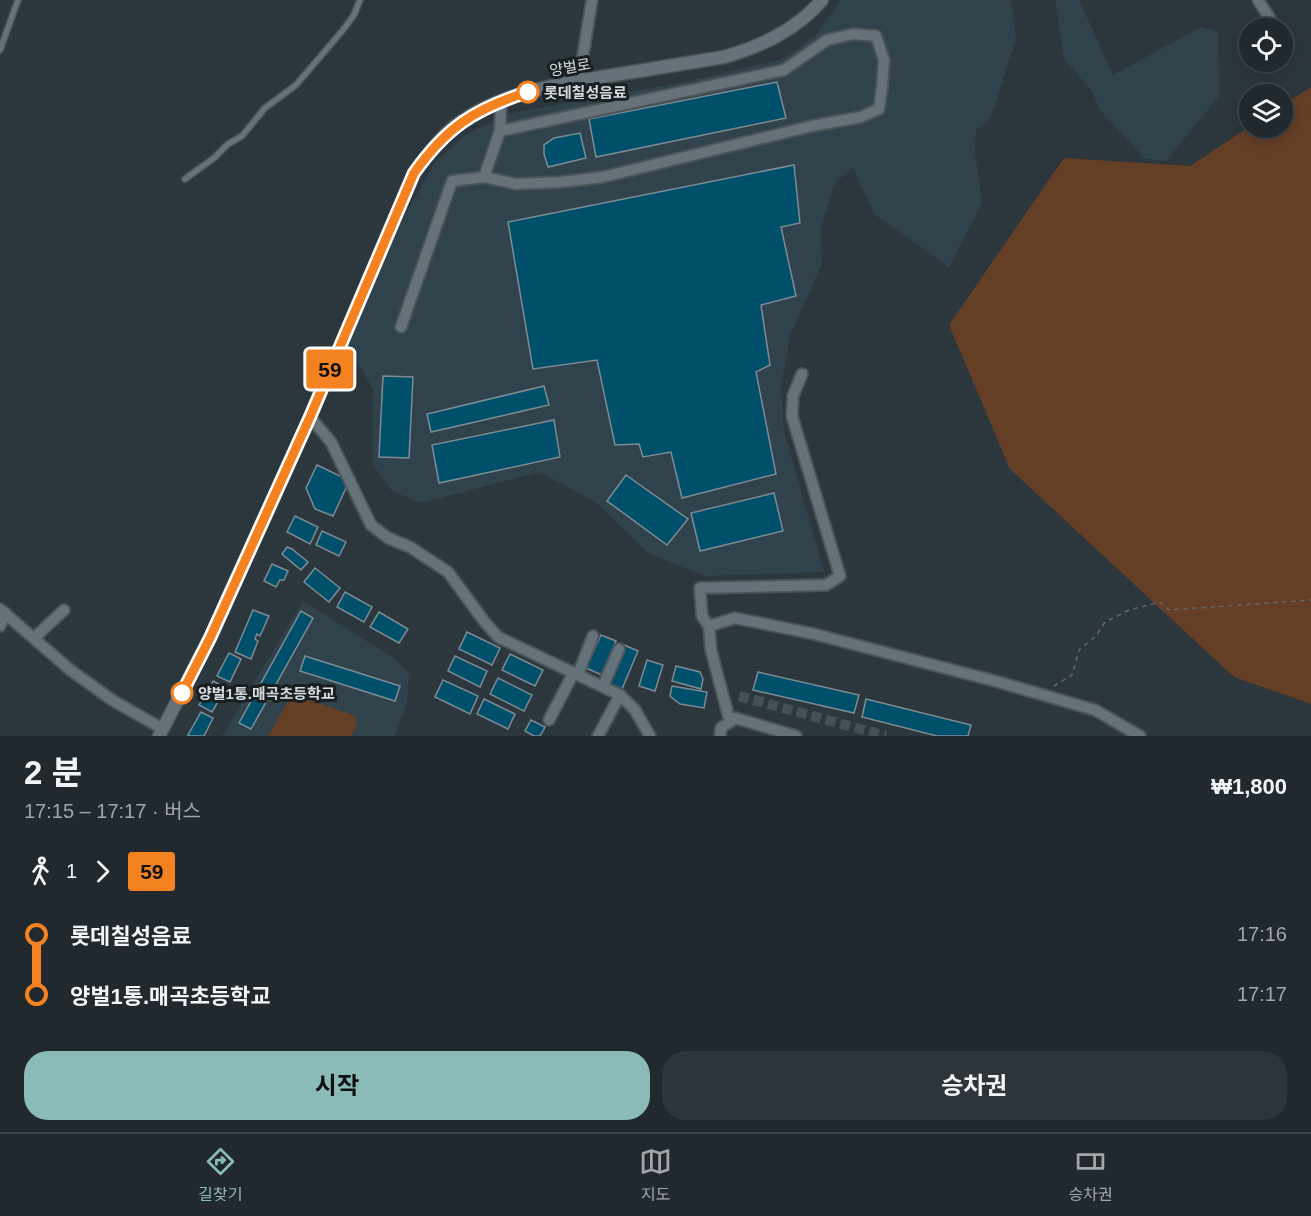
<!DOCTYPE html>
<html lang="ko">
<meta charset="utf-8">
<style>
body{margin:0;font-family:Arial,"Noto Sans KR",sans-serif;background:#2d353a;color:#f1f3f6;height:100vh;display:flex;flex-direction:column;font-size:22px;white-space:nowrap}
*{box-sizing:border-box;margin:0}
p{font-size:20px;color:#a2a6aa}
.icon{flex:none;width:33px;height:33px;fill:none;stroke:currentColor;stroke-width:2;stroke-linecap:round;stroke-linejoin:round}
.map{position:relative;height:736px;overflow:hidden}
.drawer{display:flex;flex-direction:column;background:#21292e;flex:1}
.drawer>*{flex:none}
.badge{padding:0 12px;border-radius:4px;font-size:21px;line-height:39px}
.fabs{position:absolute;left:1239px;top:18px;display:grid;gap:12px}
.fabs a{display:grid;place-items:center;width:54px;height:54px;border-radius:50%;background:#21292e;box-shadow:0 3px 15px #0003,0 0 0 2px #3e454a;font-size:30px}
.map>.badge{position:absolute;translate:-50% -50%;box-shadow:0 0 0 3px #fff}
.legs{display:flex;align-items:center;gap:9px;height:66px;padding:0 24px;font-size:20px}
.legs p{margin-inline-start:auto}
.overview{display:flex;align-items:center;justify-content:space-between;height:102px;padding:0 24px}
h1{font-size:33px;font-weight:700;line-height:45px}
.primary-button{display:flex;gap:12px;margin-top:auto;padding:12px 24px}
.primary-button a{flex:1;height:69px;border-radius:24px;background:#8bbbb9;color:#111;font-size:24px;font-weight:700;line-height:69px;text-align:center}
.primary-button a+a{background:#2d353a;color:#f1f3f6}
ul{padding:0 24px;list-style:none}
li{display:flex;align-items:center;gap:21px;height:60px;font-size:22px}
li i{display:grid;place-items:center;width:9px;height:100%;margin:0 8px;background:currentColor}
li i::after{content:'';width:15px;height:15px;margin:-8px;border:4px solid;border-radius:50%;background:#21292e}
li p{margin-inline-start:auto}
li:first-child i{background:linear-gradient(#0000 50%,currentColor 0)}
li:last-child i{background:linear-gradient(currentColor 50%,#0000 0)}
.tabs{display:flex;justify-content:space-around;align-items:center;height:84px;border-top:2px solid #3e454a;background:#21292e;font-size:16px;color:#a2a6aa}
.tabs a{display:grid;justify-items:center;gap:3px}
.tabs .on{color:#8bbbb9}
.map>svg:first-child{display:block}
.built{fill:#30434c}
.green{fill:#653e26}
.building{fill:#00506c;stroke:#7e8b92;stroke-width:1.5}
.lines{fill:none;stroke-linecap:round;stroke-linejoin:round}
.minor-tunnel{stroke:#455055;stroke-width:10;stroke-dasharray:10 5;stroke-linecap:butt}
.service-casing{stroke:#4a5459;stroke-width:8}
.minor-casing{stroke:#4a5459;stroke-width:14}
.tertiary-casing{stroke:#4a5459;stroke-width:15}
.path{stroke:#5f696e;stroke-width:1.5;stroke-dasharray:4.5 4.5;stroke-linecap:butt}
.service{stroke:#657279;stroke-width:5}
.minor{stroke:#657279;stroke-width:10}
.tertiary{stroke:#657279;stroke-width:12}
.line-1-casing{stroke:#fff;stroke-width:14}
.line-1{stroke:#f58220;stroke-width:9}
.stop-1-dot{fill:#fff;stroke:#f58220;stroke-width:3}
.labels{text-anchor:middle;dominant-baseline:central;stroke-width:6;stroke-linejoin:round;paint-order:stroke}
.street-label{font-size:15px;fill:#d5dce0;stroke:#191e21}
.stop-label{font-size:15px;font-weight:bold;fill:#d5dce0;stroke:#191e21;text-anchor:start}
</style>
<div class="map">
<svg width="1311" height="736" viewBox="0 0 1311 736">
<rect width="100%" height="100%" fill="#2c373d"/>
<g class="built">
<path d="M841,0H1011L1016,38L991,118L976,130L975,152L982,203L949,267L874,214L853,167L835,183L821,228L822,264L790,336L781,387L784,431L824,572L705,576L648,553L597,503L540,472L421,503L392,491L373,465V389L348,345L405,215L435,162L466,134L512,113L689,81L783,59L816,35Z"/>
<path d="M1055,0H1079L1113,75L1201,27L1218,32L1219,96L1166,161L1145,159L1100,110L1092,91L1064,59Z"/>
<path d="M303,601L395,659L409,673L407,703L395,736H222Z"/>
</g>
<g class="green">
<path d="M1311,87V704L1234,677L1010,469L949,325L1064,158L1190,166L1249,127L1282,128L1283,105Z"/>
<path d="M296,695L355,716L357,722L352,736H268L290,698Z"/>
</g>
<g class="building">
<path d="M777,82L786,118L596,157L589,119Z"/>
<path d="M580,133L586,158L548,167L544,154V145L554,138Z"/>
<path d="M794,165L800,223L781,227L796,296L761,305L770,365L756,372L776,474L682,498L671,452L643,457L639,444L615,445L597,360L533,369L508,222Z"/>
<path d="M383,376L413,377L409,458L379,457Z"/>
<path d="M544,386L549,405L431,432L427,414Z"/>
<path d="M554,420L560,457L439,483L432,445Z"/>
<path d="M317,465L342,477L346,488L333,516L315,509L306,488Z"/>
<path d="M626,475L688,519L667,545L607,501Z"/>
<path d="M774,493L783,531L700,551L691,513Z"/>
<path d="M295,516L318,527L310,544L287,532Z"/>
<path d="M322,531L346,542L339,556L316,545Z"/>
<path d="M287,547L292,549L308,562L301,570L282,554Z"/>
<path d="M272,564L288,571L284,580H280L276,587L264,581Z"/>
<path d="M315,568L340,588L329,602L304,582Z"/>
<path d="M345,592L372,607L364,622L337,607Z"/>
<path d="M253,610L269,616L260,636L257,634L255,639L258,641L251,659L235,652Z"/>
<path d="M301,611L313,618L251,729L239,723Z"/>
<path d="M379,612L408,629L399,643L370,627Z"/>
<path d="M467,632L500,648L492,665L459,649Z"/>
<path d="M601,635L616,641L602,675L586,668Z"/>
<path d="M624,645L638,651L622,689L608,683Z"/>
<path d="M229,653L241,659L230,682L217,676Z"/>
<path d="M510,654L543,670L535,686L502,670Z"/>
<path d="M305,656L400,686L395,701L300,671Z"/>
<path d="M455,656L487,671L480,687L448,671Z"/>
<path d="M647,660L663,665L655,691L639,686Z"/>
<path d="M676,666L700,672L703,679L701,689L672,681Z"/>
<path d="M758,672L859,695L854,713L753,690Z"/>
<path d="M498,678L532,695L524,711L490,694Z"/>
<path d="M443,680L478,696L470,714L435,697Z"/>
<path d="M213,681L226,688L212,712L199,705Z"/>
<path d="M672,686L707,692L704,708L680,704L670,696Z"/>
<path d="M484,699L515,714L508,729L477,714Z"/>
<path d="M866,699L971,725L968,736H937L862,717Z"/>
<path d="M201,712L213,718L204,736H190L188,735Z"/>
<path d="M531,720L545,727L540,736H534L525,731Z"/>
</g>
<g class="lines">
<path class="minor-tunnel" d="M739,696L886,736"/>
<defs>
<g id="service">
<path d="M0,50L18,0"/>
<path d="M185,179L214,158L228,144L242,136L265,108L296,85L343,30L354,15L360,0"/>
</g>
<g id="minor">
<path d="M1258,0L1276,28"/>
<path d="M1282,38L1288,47"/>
<path d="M579,80L592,0"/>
<path d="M500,131L484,177L516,184L561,182L603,177L812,126L861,117L879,109L882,88L884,60L876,36L853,34L827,40L784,70L500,131L501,102"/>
<path d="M401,327L452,181L484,177"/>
<path d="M310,417L331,442L371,525L388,538L410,547L448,572L484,621L498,637L620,695L635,710L650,736"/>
<path d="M0,609L69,669L112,700L163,729"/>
<path d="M0,626L5,613"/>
<path d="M709,626L702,616L700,588L826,585L840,576L792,416L793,396L802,374"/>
<path d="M34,638L64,610"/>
<path d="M578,674L593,636"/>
<path d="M603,686L619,649"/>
<path d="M549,720L574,672"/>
<path d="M730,722L711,650L709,626L735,618L814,634L995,681L1095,710L1140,736"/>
<path d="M598,736L620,695"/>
<path d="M720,736L721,728L735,718L796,736"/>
</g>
<path id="tertiary" d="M159,736L210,638L310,417L414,173C425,158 435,144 449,131C494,92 564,83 620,74C655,68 689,63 724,57C762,46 796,30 822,0"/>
</defs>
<use href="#service" class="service-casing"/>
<use href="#minor" class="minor-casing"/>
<use href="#tertiary" class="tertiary-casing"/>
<path class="path" d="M1054,686L1072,675L1079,650L1096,636L1105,622L1129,610L1160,602L1169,610L1311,600"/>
<use href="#service" class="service"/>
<use href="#minor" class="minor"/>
<use href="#tertiary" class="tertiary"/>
</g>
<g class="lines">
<defs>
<path id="line-1" d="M182,693L210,638L310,417L414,173C446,128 474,109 528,92"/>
</defs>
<use href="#line-1" class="line-1-casing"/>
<use href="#line-1" class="line-1"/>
</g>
<g class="stop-1-dot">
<circle cx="528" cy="92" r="10"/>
<circle cx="182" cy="693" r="10"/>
</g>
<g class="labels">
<g class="street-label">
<text transform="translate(570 67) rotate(-10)">양벌로</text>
</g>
<g class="stop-label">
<text x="544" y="92">롯데칠성음료</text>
<text x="198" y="693">양벌1통.매곡초등학교</text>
</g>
</g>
</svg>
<div class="fabs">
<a><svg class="icon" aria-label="locate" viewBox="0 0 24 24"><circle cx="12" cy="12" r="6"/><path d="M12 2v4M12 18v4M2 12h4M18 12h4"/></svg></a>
<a><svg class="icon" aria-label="layers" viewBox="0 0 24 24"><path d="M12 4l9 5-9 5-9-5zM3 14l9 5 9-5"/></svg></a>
</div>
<b class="badge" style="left:330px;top:369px;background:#f58220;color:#111">59</b>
</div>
<section class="drawer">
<div class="overview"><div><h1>2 분</h1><p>17:15 – 17:17 · 버스</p></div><b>₩1,800</b></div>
<div class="legs"><svg class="icon" aria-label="walk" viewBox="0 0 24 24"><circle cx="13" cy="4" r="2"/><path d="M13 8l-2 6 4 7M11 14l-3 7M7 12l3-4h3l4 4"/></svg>1<svg class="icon" aria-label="forward" viewBox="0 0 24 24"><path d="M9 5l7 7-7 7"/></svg><b class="badge" style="background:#f58220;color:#111">59</b></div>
<ul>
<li><i style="color:#f58220"></i><b>롯데칠성음료</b><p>17:16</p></li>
<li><i style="color:#f58220"></i><b>양벌1통.매곡초등학교</b><p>17:17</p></li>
</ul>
<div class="primary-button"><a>시작</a><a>승차권</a></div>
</section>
<nav class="tabs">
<a class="on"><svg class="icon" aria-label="directions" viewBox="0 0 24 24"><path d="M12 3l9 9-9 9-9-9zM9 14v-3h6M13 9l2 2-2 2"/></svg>길찾기</a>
<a><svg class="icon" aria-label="map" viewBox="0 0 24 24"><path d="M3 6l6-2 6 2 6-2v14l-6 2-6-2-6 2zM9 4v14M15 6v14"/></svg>지도</a>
<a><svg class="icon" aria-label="tickets" viewBox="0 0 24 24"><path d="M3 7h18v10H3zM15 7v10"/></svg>승차권</a>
</nav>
